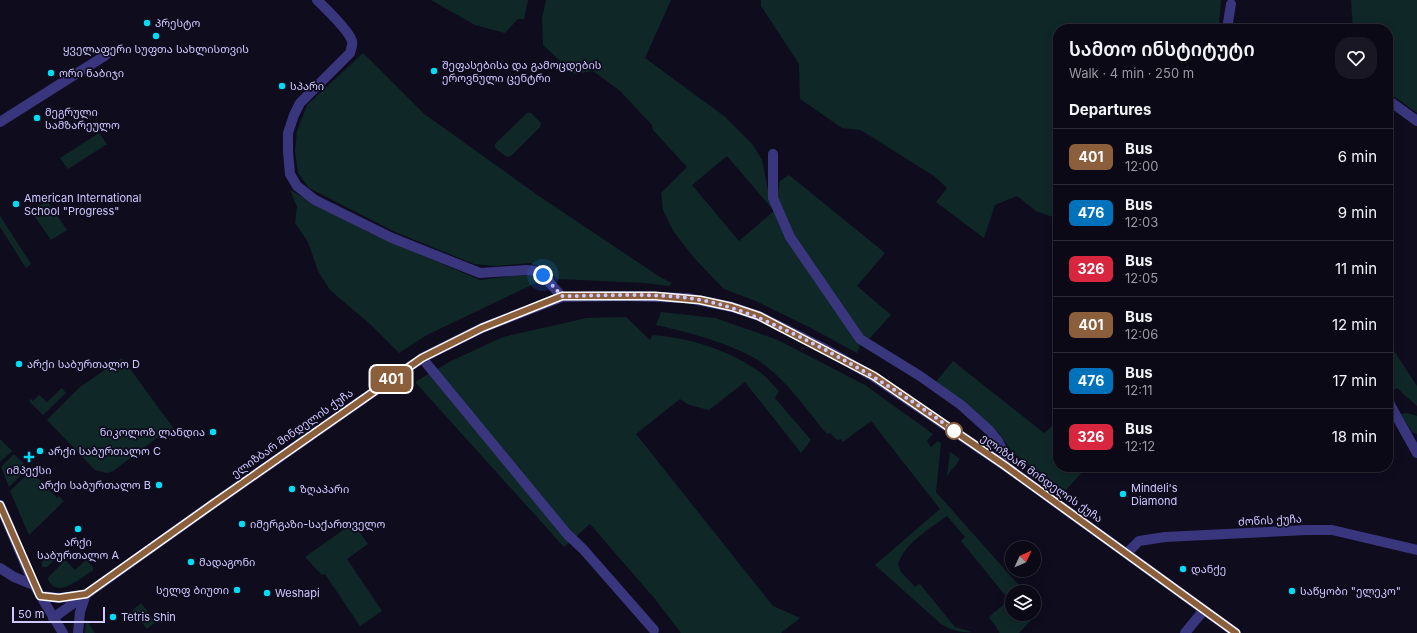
<!DOCTYPE html>
<meta charset="utf-8">
<style>
body{margin:0;font-family:Inter,"Noto Sans Georgian",sans-serif;background:#191723;color:#f1f3f6;height:100vh;display:flex;flex-direction:column;font-size:15px;white-space:nowrap}
*{box-sizing:border-box;margin:0}
p{font-size:13px;color:#9a9aa1}
.icon{flex:none;width:22px;height:22px;fill:none;stroke:currentColor;stroke-width:2;stroke-linecap:round;stroke-linejoin:round}
.map{position:relative;flex:1;overflow:hidden}
.side{position:absolute;left:1053px;top:24px;width:340px;height:448px;display:flex;flex-direction:column;background:#0b0916;border-radius:16px;box-shadow:0 2px 10px #0003,0 0 0 1px #2b2a35}
.side>*{flex:none}
.badge{padding:0 8px;border-radius:6px;font-size:14px;line-height:26px}
.needle{width:26px;rotate:46deg}
.controls{position:absolute;left:1005px;top:541px;display:grid;gap:8px}
.controls a{display:grid;place-items:center;width:36px;height:36px;border-radius:50%;background:#0b0916;box-shadow:0 2px 10px #0003,0 0 0 1px #2b2a35;font-size:20px}
.scale{position:absolute;left:12px;bottom:10px;width:93px;box-sizing:border-box;padding-left:4px;border:2px solid #cfc9ff;border-top:0;font-size:11px;line-height:14px;white-space:nowrap;color:#cfc9ff;-webkit-text-stroke:3px #0f0c1e;paint-order:stroke}
.you{position:absolute;width:20px;height:20px;margin:-10px;border:3px solid #fff;border-radius:50%;background:#1a73e8;box-shadow:0 0 0 6px #1a73e833}
.map>.badge{position:absolute;translate:-50% -50%;box-shadow:0 0 0 2px #fff}
h2{padding:0 16px;font-size:15px;line-height:36px}
.round{display:grid;place-items:center;flex:none;width:42px;height:42px;border-radius:16px;background:#191723}
.headline{display:flex;align-items:center;justify-content:space-between;height:68px;padding:0 16px}
h1{font-size:19px;font-weight:600;line-height:30px}
ul{padding:0;list-style:none}
li{display:flex;align-items:center;gap:12px;height:56px;padding:0 16px;border-top:1px solid #2b2a35}
li div{flex:1}
li b{display:block;font-size:15px}
li em{font-style:normal}
li .badge{min-width:44px;font-weight:700;text-align:center}
.map>svg:first-child{display:block}
.green{fill:#0f2827;fill-rule:evenodd}
.lines{fill:none;stroke-linecap:round;stroke-linejoin:round}
.minor{stroke:#39367e;stroke-width:10}
.tertiary{stroke:#39367e;stroke-width:10}
.line-casing{stroke:#fff;stroke-width:9}
.line{stroke:#8b5e3c;stroke-width:6}
.walk{stroke:#cfc9ff;stroke-width:4;stroke-dasharray:0 7.2}
.poi-dot{fill:#00dcf4;stroke:#0f0c1e;stroke-width:1.5}
.stop-dot{fill:#fff;stroke:#8b5e3c;stroke-width:2}
.labels{text-anchor:middle;dominant-baseline:central;stroke-width:3.5;stroke-linejoin:round;paint-order:stroke}
.poi-label{font-size:11px;fill:#cfc9ff;stroke:#0f0c1e;text-anchor:start}
.street-label{font-size:11px;fill:#cfc9ff;stroke:#0f0c1e}
</style>
<div class="map">
<svg width="1417" height="633" viewBox="0 0 1417 633">
<rect width="100%" height="100%" fill="#0f0c1e"/>
<g class="green">
<path d="M431,0H528L524,19H518L505,33L475,25Z"/>
<path d="M546,0H671L645,58L724,116L752,144L762,160L770,201L786,239L860,346L857,353L809,327L756,301L724,289L695,259L674,232L663,210L661,193L687,167L653,130L652,125L619,90L593,71L574,74L543,45L542,18ZM727,156L774,211L739,241L692,185Z"/>
<path d="M761,0H1221L1219,24L1220,29H1058V219L1036,211L1017,196L995,205L984,238L936,202L947,188L934,176L867,134L860,130L842,128L800,99L799,64L761,6Z"/>
<path d="M1351,0H1417V113L1388,92V29H1353Z"/>
<path d="M363,53L423,113L536,194L660,277L672,283L669,286L645,283L558,279L542,267L530,263L495,266L474,264L395,232L309,188L298,173L295,151L297,131L307,105Z"/>
<path d="M527,113H531L541,123L540,127L511,156L507,157L495,148V144Z"/>
<path d="M99,133L107,144L68,169L60,158Z"/>
<path d="M789,175L885,253L857,286L891,315L868,340L863,337L792,234L777,197L780,181Z"/>
<path d="M290,190L368,232L480,280L520,275L532,276L540,281L427,335L399,353L370,324L330,290L318,271L308,242L295,223L297,207Z"/>
<path d="M47,201L67,230L51,240L31,211Z"/>
<path d="M0,216L31,264L26,268L0,227Z"/>
<path d="M661,312L715,318L778,340L865,385L933,434L927,441L931,447L938,441L941,443L936,492L1025,592H1012V614H1034V606L1035,616L1019,633H1000L989,617L1009,600L961,541L965,537L947,516C929,529 905,543 898,564L901,572L915,587L920,584L955,627L972,632C961,633 950,630 941,624L875,565L940,509L871,421L843,442L841,439L837,440L830,433L827,434C804,407 780,370 747,354C718,340 687,332 656,325Z"/>
<path d="M626,317L650,340L653,335C689,338 726,349 757,370C765,375 772,384 779,391L775,398L811,440L801,453L745,382L709,410L689,405L680,399L636,434L773,606L800,618L781,633H681L655,599L590,524L564,547L415,382L451,361L503,337L587,318Z"/>
<path d="M1388,342L1417,386V406L1397,388L1389,392L1388,390Z"/>
<path d="M122,358L177,433L158,437L113,471L107,473L95,470L47,420L80,387Z"/>
<path d="M953,361L1044,433L1058,421V467H1087L1065,491L1012,452L998,432L935,383Z"/>
<path d="M62,388L66,393L43,415L29,401L31,399L33,401L39,395L47,402Z"/>
<path d="M1407,413L1417,416V434L1412,432L1401,414Z"/>
<path d="M0,439L12,451L0,462Z"/>
<path d="M950,452L960,459L953,469L952,468L947,477Z"/>
<path d="M14,454L28,468L9,487L1,467Z"/>
<path d="M31,471L57,498L59,496L64,501L29,535L10,491Z"/>
<path d="M353,523L368,544L347,559L382,611L360,626L325,574L322,575L305,557Z"/>
<path d="M54,549L60,555L47,567H42V562Z"/>
<path d="M65,560L75,570L86,560L93,567V570C81,578 58,599 48,580V578Z"/>
<path d="M141,603L156,622L147,629L132,611Z"/>
<path d="M86,619L95,633H85Z"/>
</g>
<g class="lines">
<g class="minor">
<path d="M317,0C326,9 348,29 352,41C353,45 351,49 350,53L300,103L294,115L288,133V152L290,174L297,186L315,200L392,238L480,273L526,270L535,271L543,275L562,297"/>
<path d="M1227,29L1231,4"/>
<path d="M1388,100L1417,121"/>
<path d="M0,122L106,55"/>
<path d="M773,154V198L790,237L860,339L920,376L961,405L990,431L998,441L1004,453V465"/>
<path d="M422,358L567,534L583,549L654,630"/>
<path d="M1388,401L1417,453"/>
<path d="M1127,553L1139,541L1165,537L1307,530H1332L1417,550"/>
<path d="M0,568L14,577L34,585"/>
<path d="M1185,633L1204,610"/>
</g>
<g class="tertiary">
<path d="M0,505L34,585L63,633"/>
<path d="M41,596L59,598L83,595"/>
<path d="M53,618L210,506L422,358L482,328L562,297L624,296L687,298L732,307L759,316L827,350L874,377L1004,465L1236,633"/>
<path d="M78,633L80,612L86,594"/>
</g>
</g>
<g class="lines">
<defs>
<path id="line" d="M0,505L40,596L59,598L86,594L210,506L422,358L482,328L562,296H655L700,300L732,307L759,316L874,376L1004,465L1236,633"/>
</defs>
<use href="#line" class="line-casing"/>
<use href="#line" class="line"/>
<path class="walk" d="M543,275L562,296C608,296 656,292 701,300C737,307 767,321 800,337C855,364 907,396 957,433L954,431"/>
</g>
<g class="poi-dot">
<circle cx="147" cy="23" r="4"/>
<circle cx="156" cy="36" r="4"/>
<circle cx="434" cy="71" r="4"/>
<circle cx="51" cy="73" r="4"/>
<circle cx="282" cy="86" r="4"/>
<circle cx="37" cy="118" r="4"/>
<circle cx="16" cy="204" r="4"/>
<circle cx="19" cy="364" r="4"/>
<circle cx="213" cy="432" r="4"/>
<circle cx="40" cy="451" r="4"/>
<path d="M27 451h4v4h4v4h-4v4h-4v-4h-4v-4h4z"/>
<circle cx="159" cy="485" r="4"/>
<circle cx="292" cy="489" r="4"/>
<circle cx="1123" cy="494" r="4"/>
<circle cx="242" cy="524" r="4"/>
<circle cx="78" cy="529" r="4"/>
<circle cx="191" cy="562" r="4"/>
<circle cx="1183" cy="569" r="4"/>
<circle cx="237" cy="590" r="4"/>
<circle cx="1292" cy="591" r="4"/>
<circle cx="267" cy="593" r="4"/>
<circle cx="113" cy="617" r="4"/>
</g>
<circle class="stop-dot" cx="954" cy="431" r="8"/>
<g class="labels">
<g class="poi-label">
<text x="155" y="23">პრესტო</text>
<text x="156" y="49" text-anchor="middle">ყველაფერი სუფთა სახლისთვის</text>
<text x="442" y="65">შეფასებისა და გამოცდების<tspan x="442" dy="13">ეროვნული ცენტრი</tspan></text>
<text x="59" y="73">ორი ნაბიჯი</text>
<text x="290" y="86">სპარი</text>
<text x="45" y="112">მეგრული<tspan x="45" dy="13">სამზარეულო</tspan></text>
<text x="24" y="198">American International<tspan x="24" dy="13">School "Progress"</tspan></text>
<text x="27" y="364">არქი საბურთალო D</text>
<text x="205" y="432" text-anchor="end">ნიკოლოზ ლანდია</text>
<text x="48" y="451">არქი საბურთალო C</text>
<text x="29" y="470" text-anchor="middle">იმპექსი</text>
<text x="151" y="485" text-anchor="end">არქი საბურთალო B</text>
<text x="1131" y="488">Mindeli's<tspan x="1131" dy="13">Diamond</tspan></text>
<text x="300" y="489">ზღაპარი</text>
<text x="250" y="524">იმერგაზი-საქართველო</text>
<text x="78" y="542" text-anchor="middle">არქი<tspan x="78" dy="13">საბურთალო A</tspan></text>
<text x="199" y="562">მადაგონი</text>
<text x="1191" y="569">დანქე</text>
<text x="229" y="590" text-anchor="end">სელფ ბიუთი</text>
<text x="1300" y="591">საწყობი "ელეკო"</text>
<text x="275" y="593">Weshapi</text>
<text x="121" y="617">Tetris Shin</text>
</g>
<g class="street-label">
<text transform="translate(292 433) rotate(-35)">ელიზბარ მინდელის ქუჩა</text>
<text transform="translate(1042 478) rotate(35)">ელიზბარ მინდელის ქუჩა</text>
<text transform="translate(1270 520) rotate(-3)">ძოწის ქუჩა</text>
</g>
</g>
</svg>
<div class="controls">
<a><svg class="needle" viewBox="-14 -14 28 28"><path d="M0-13l5 13h-10z" fill="#e53935"/><path d="M0 13l5-13h-10z" fill="#9a9aa1"/></svg></a>
<a><svg class="icon" aria-label="layers" viewBox="0 0 24 24"><path d="M12 4l9 5-9 5-9-5zM3 14l9 5 9-5"/></svg></a>
</div>
<div class="scale">50 m</div>
<div class="you" style="left:543px;top:275px"></div>
<b class="badge" style="left:391px;top:379px;background:#8b5e3c;color:#fff">401</b>
<section class="side">
<div class="headline"><div><h1>სამთო ინსტიტუტი</h1><p>Walk · 4 min · 250 m</p></div><a class="round"><svg class="icon" aria-label="heart" viewBox="0 0 24 24"><path d="M12 20l-8-8c-3-5 5-10 8-4 3-6 11-1 8 4z"/></svg></a></div>
<h2>Departures</h2>
<ul>
<li><span class="badge" style="background:#8b5e3c;color:#fff">401</span><div><b>Bus</b><p>12:00</p></div><em>6 min</em></li>
<li><span class="badge" style="background:#0072bc;color:#fff">476</span><div><b>Bus</b><p>12:03</p></div><em>9 min</em></li>
<li><span class="badge" style="background:#d7263d;color:#fff">326</span><div><b>Bus</b><p>12:05</p></div><em>11 min</em></li>
<li><span class="badge" style="background:#8b5e3c;color:#fff">401</span><div><b>Bus</b><p>12:06</p></div><em>12 min</em></li>
<li><span class="badge" style="background:#0072bc;color:#fff">476</span><div><b>Bus</b><p>12:11</p></div><em>17 min</em></li>
<li><span class="badge" style="background:#d7263d;color:#fff">326</span><div><b>Bus</b><p>12:12</p></div><em>18 min</em></li>
</ul>
</section>
</div>
